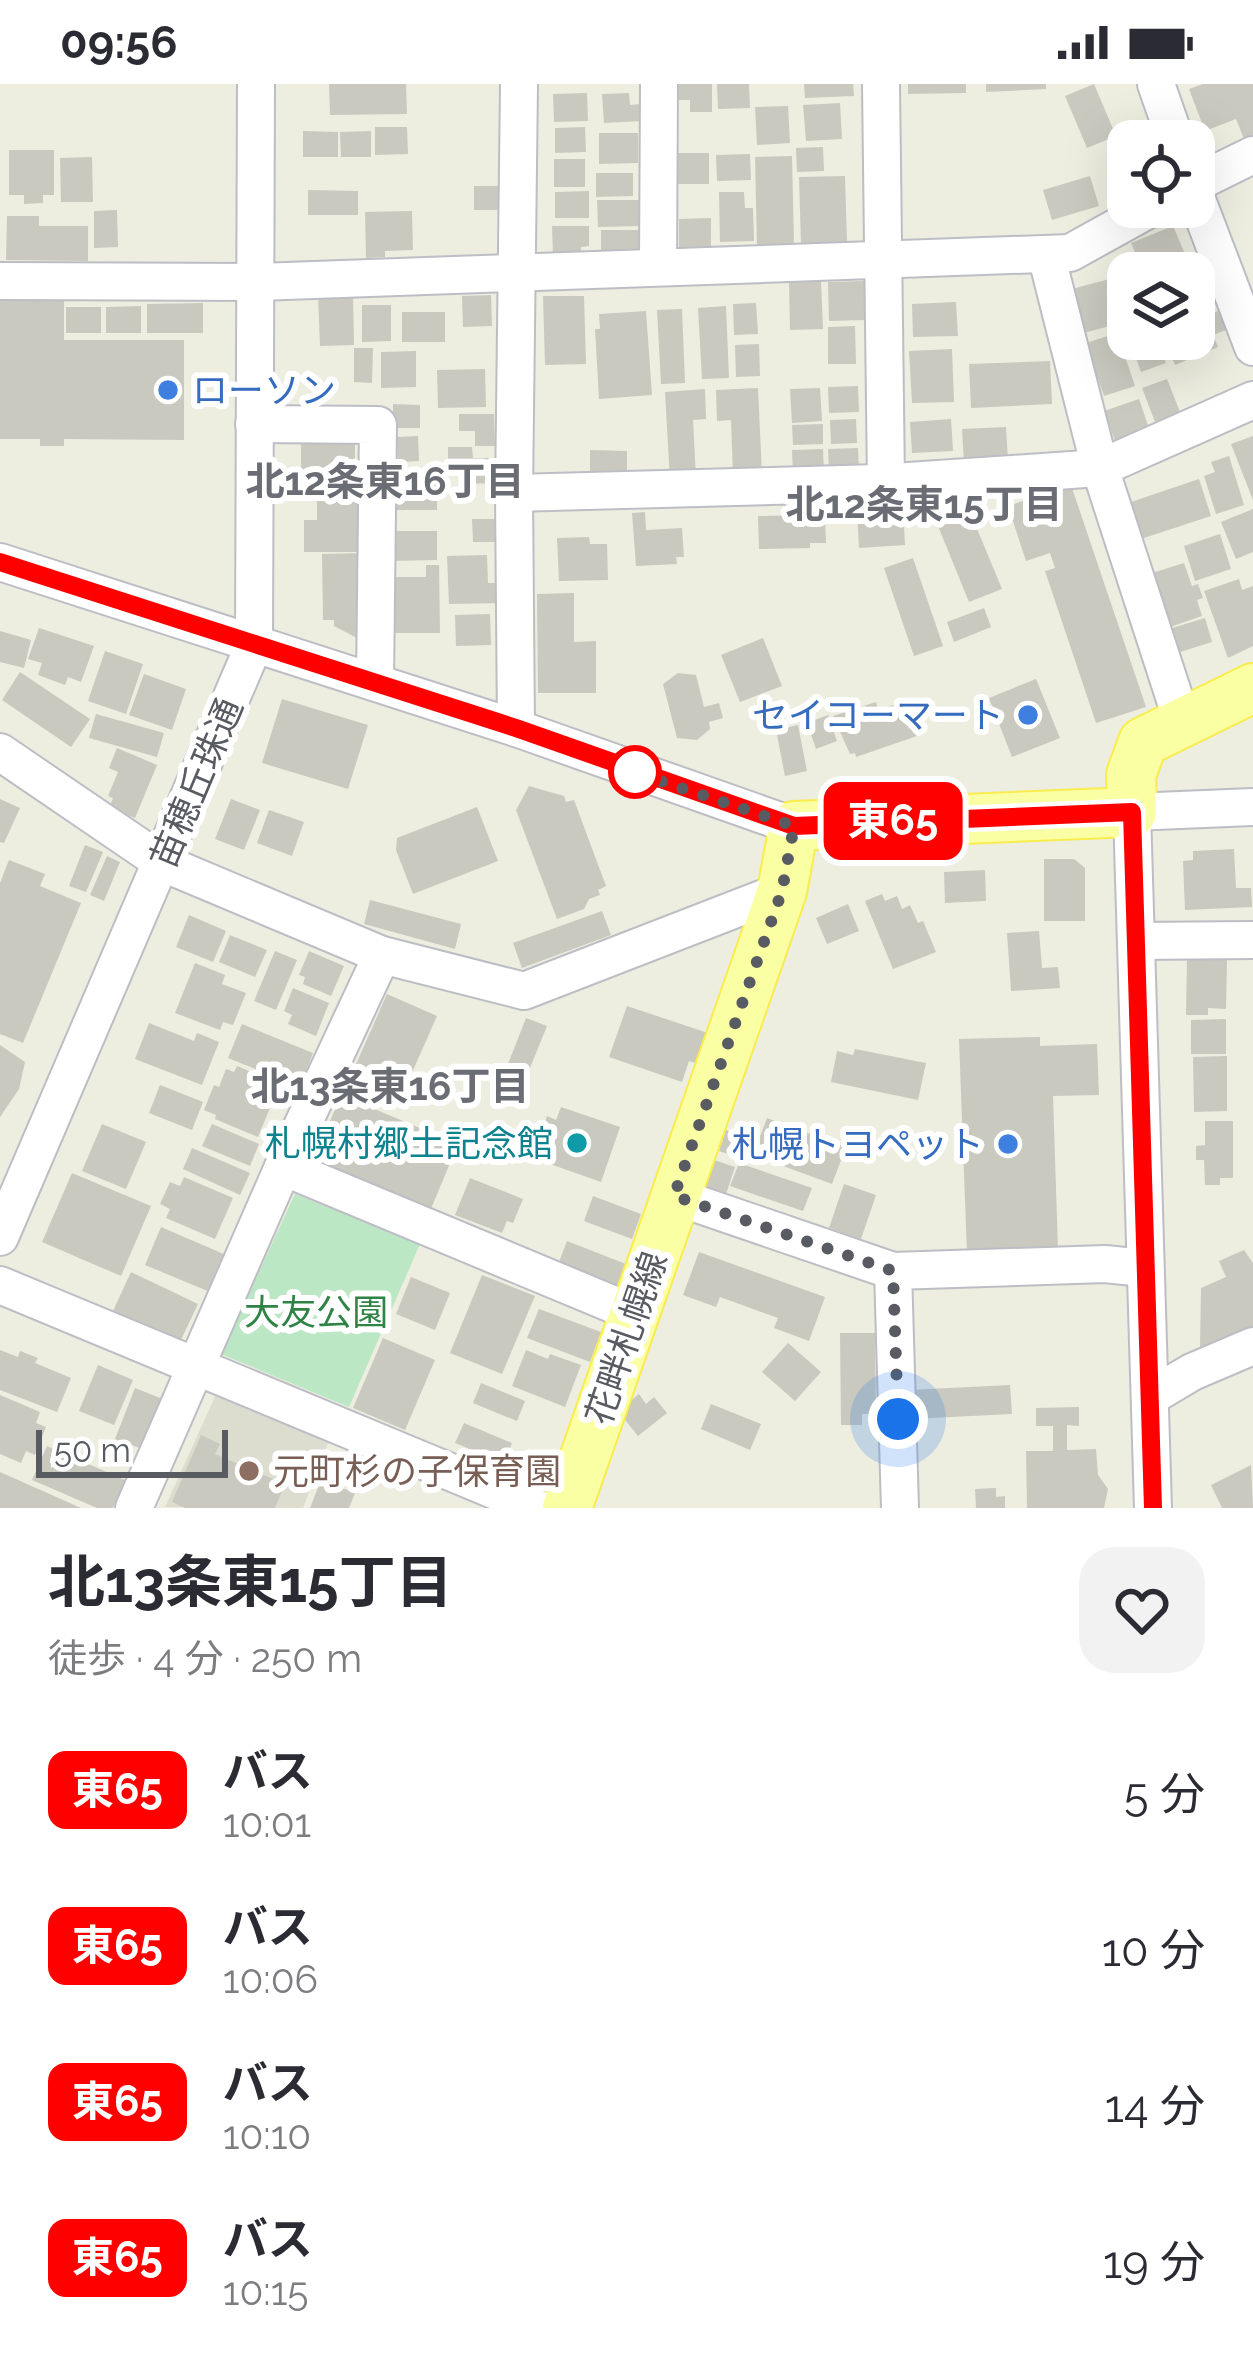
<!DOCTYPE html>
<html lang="ja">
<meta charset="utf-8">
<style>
body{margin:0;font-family:Raleway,"Noto Sans JP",sans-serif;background:#f2f2f3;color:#2b2b33;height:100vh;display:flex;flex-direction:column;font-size:45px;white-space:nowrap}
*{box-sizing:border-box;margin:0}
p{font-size:39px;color:#7c7c81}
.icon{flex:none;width:66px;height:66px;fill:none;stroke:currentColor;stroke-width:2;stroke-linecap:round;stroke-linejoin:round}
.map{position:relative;height:1424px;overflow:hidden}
.panel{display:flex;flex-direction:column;background:#fff;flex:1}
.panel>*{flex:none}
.badge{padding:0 24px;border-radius:18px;font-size:42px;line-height:78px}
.buttons{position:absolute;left:1107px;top:36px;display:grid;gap:24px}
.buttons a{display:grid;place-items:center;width:108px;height:108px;border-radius:24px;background:#fff;box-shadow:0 12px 48px #0002;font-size:60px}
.scale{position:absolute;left:36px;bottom:30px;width:192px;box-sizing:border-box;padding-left:12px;border:6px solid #595b62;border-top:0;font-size:33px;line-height:42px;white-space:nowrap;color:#595b62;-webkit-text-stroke:9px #fff;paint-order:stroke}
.you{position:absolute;width:60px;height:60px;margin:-30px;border:9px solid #fff;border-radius:50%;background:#1a73e8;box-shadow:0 0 0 18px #1a73e833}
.map>.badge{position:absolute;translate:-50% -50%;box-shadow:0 0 0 6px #fff}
.round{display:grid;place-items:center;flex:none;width:126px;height:126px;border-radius:36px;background:#f2f2f3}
.overview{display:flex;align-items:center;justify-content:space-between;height:204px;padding:0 48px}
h1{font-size:57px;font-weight:700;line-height:90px}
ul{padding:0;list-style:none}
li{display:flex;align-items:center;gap:36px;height:156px;padding:0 48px}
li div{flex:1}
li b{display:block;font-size:45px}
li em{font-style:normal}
li .badge{min-width:132px;font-weight:700;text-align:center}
.status{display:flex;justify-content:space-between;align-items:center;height:84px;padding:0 60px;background:#fff;direction:ltr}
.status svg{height:33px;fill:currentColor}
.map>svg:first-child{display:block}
.education{fill:#ddddcf}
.green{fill:#bbe7c4}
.building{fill:#cac9bf}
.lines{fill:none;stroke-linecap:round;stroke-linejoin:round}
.minor-casing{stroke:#bdbec5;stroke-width:40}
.major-casing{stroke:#f9ed4e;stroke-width:52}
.minor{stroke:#fff;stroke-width:36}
.major{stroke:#faffa4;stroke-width:48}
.line-casing{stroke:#fff;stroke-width:27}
.line{stroke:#f00;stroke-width:18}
.walk{stroke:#595b62;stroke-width:12;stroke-dasharray:0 21.6}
.shop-dot{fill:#3f7fe0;stroke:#fff;stroke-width:4.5}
.stop-dot{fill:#fff;stroke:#f00;stroke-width:6}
.culture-dot{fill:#0f9aa8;stroke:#fff;stroke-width:4.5}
.education-dot{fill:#8d6e63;stroke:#fff;stroke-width:4.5}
.labels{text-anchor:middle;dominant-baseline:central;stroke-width:12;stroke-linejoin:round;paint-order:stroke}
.shop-label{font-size:36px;fill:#366cbe;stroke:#fff;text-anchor:end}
.street-label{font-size:36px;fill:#595b62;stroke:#fff}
.culture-label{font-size:36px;fill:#0d838f;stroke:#fff;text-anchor:end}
.park-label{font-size:36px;fill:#2f8445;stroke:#fff}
.education-label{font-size:36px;fill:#785e54;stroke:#fff;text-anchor:start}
.neighbourhood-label{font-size:39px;font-weight:bold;fill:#6a6d74;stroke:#fff}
</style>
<div class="status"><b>09:56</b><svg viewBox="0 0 49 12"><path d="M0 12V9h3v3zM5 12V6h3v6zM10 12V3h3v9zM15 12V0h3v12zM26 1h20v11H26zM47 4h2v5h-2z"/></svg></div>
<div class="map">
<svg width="1253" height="1424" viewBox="0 0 1253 1424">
<rect width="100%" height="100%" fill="#edede0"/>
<path class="education" d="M218,1306L331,1351L303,1424L165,1423Z"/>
<path class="green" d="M295,1110L420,1160L349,1323L221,1270Z"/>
<g class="building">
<path d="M329,0H406L407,30L330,31Z"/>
<path d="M677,0H712V28H690V16H677Z"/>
<path d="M717,0H749L750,24L718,25Z"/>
<path d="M804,0H853L854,12L805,14Z"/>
<path d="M908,0H966V9L908,10Z"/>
<path d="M986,0H1046V5L986,8Z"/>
<path d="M1094,0L1116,52L1087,64L1065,12Z"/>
<path d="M1203,0H1253V51L1244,55L1236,35L1205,47L1189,5Z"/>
<path d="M587,9L588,37L554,38L553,10Z"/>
<path d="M629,9L630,21L642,20V37L604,39L602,10Z"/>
<path d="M840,19L842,55L806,57L803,21Z"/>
<path d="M788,22L790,59L757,61L755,23Z"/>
<path d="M375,43H407L408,70L375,71Z"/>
<path d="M585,43L586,68L555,69V44Z"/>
<path d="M303,47L338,48V73H303Z"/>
<path d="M371,47V73H341L340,48Z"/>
<path d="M599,49H638V79L599,80Z"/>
<path d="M823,63L824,87L797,88L796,64Z"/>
<path d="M9,66H54V111H43V119L24,120V111H9Z"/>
<rect x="678" y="69" width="31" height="31"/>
<path d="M750,70L751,96L717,97L716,71Z"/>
<path d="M792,72L794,162L757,163L755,73Z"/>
<path d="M92,73L93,118H61L60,74Z"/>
<rect x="554" y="75" width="31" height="28"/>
<path d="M596,89H633V112L596,113Z"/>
<path d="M845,92L847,158L801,160L799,93Z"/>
<path d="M1090,92L1099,122L1052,136L1043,106Z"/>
<path d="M474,102H502L503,126H474Z"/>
<path d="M308,106L358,107V131H308Z"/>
<path d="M589,107V134H555V108Z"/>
<path d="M719,108H744L745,124H753L754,157L720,158Z"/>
<path d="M597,116H639V142L598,143Z"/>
<path d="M117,126L118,163L94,164V127Z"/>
<path d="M412,127L413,166L385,167V173L366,174L365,128Z"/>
<path d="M7,132H39V142H88V177L6,176Z"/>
<path d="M711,134V168L679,169V135Z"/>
<path d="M552,142H589V162L581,163V170L553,171Z"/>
<path d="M1173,142L1185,170L1143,187L1131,159Z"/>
<rect x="601" y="146" width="40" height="26"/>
<path d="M1128,190V237L1084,249L1072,205Z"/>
<path d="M821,197L823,245L790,246L789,198Z"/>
<path d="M864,197L865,236L829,237L828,198Z"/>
<path d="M353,210L354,261L320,262L318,211Z"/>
<path d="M491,211L492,242L463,243L462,212Z"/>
<path d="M543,212H584L586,280L545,281Z"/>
<path d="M0,214H64V256H184V356L64,355V362H40V355H0Z"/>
<path d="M956,218L958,252L913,253L912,220Z"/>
<path d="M203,219V249H147V220Z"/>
<path d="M756,219L758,250L734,251L733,220Z"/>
<path d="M362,221H391V257L362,258Z"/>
<path d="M141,222V249H106V223Z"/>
<path d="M726,222L729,294L702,295L698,224Z"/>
<rect x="66" y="223" width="35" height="26"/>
<path d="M682,225L685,299L661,300L657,226Z"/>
<path d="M646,227L652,311L599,315L595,245H600L599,230Z"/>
<path d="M1218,227L1226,246L1213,251L1218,263L1175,281L1164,255H1194V237Z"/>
<rect x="402" y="228" width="43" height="30"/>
<path d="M855,242L856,280H828V243Z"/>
<path d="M1117,249L1135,302L1104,312L1086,259Z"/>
<path d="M1129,255H1158L1166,279L1141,288Z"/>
<path d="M759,260L760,292L736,293L735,261Z"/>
<path d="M354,264H373L372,299L354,298Z"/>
<path d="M952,265L954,318L912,319L909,267Z"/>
<path d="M416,267V303L381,304V268Z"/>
<path d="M1050,277L1052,320L971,324L969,280Z"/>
<path d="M485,285L486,323L438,324L437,286Z"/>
<path d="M1167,295L1180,328L1155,338L1142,304Z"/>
<path d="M858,302L859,328L829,329L828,303Z"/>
<path d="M758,304L762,391L733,392L731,336L717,337L716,306Z"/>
<path d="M820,304L822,337L792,339L790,305Z"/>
<path d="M705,305L706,335L693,336L696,394L670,396L665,308Z"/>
<path d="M1139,315L1152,353L1118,365L1104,327Z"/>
<path d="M393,320L420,321V344H393Z"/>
<path d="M459,330H494L495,362H475V347H459Z"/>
<path d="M856,335L857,359L831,360L830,336Z"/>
<path d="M951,335L953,367L912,369L910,338Z"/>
<path d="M823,340V360L793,361L792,341Z"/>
<path d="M1006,343L1008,377L964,380L962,345Z"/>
<path d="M418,352L419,377L398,378L397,353Z"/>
<path d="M1253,352V416L1231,360Z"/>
<path d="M355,356V399H301V357Z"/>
<path d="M448,363H472L473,374H499V399L460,400V379H448Z"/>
<path d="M858,364L859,385L829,386L828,365Z"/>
<path d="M823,365L824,389L793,390L792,366Z"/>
<path d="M590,366L627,367V394L590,395Z"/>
<path d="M1229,372L1244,421L1216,430L1204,392L1215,388L1211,378Z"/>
<rect x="391" y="389" width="46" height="37"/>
<path d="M1199,395L1211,432L1141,455L1128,419Z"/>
<path d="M1071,401L1146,623L1096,639L1045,487L1055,484L1050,469L1026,477L1008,422Z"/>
<path d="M317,404H359L364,468H304V436H317Z"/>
<path d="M961,406L1002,505L969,518L929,420Z"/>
<path d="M903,423L905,461L859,464L857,426Z"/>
<path d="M1253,425V468L1236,475L1221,438Z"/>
<path d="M645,428L646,446L682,444L684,473H676L677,480L636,482L632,429Z"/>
<path d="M809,431V435H825L826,459H810V464L759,465L758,432Z"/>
<path d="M472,435H495V458H473Z"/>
<path d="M391,447H437V476L391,477Z"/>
<path d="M1220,450L1231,485L1195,497L1184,462Z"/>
<path d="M589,453L590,460H607L608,496L559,497L557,454Z"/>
<path d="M364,469L366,554H357L334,542V536H323L322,470Z"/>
<path d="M487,471L488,499H502L503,519L449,520L447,472Z"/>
<path d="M913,474L943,562L914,572L884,484Z"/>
<path d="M1184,479L1192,502L1198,500L1203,514L1197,516L1202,532L1170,543L1152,489Z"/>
<path d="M426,481H439L440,549H394V493H426Z"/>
<path d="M1239,495L1242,506L1253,502V562L1228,574L1204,507Z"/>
<path d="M574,509V558L596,557V609H538L537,510Z"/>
<path d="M984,524L991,543L954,558L947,538Z"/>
<path d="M490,530L491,561L456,562L455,531Z"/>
<path d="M1205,534L1212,558L1177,569L1169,545Z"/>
<path d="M39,544L94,562L81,598L68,593L65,601L38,591L42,579L28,575Z"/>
<path d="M0,547L31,556L24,584L0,578Z"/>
<path d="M763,554L782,602L740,618L721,571Z"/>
<path d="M105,567L143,580L126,630L88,617Z"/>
<path d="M20,588L90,635L71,663L2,616Z"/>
<path d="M678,589L696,591L704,623L719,619L723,634L709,638L710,645L697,656L677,654L663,600Z"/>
<path d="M144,590L186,605L172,646L129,631Z"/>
<path d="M1036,595L1060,654L1012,673L989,614Z"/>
<path d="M282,615L368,641L348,705L262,679Z"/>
<path d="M905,617L917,652L856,673L855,669L850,670L833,632L876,618L878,626Z"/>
<path d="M96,630L164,649L157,673L89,654Z"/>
<path d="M828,631L837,657L816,665L807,639Z"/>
<path d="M798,641L807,687L785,692L776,646Z"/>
<path d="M117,664L157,681L135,734L109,724L113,714L108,712L118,688L109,684Z"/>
<path d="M529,702L564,712L566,718L574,716L606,802L598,806L600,811L589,815L584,825L557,835L516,726Z"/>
<path d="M0,715L20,724L4,759L0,758Z"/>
<path d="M231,715L260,726L244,766L215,755Z"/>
<path d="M477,723L498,777L413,810L396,766L397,754Z"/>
<path d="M269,726L304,738L292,772L257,759Z"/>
<path d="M85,761L103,768L86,808L69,802Z"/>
<path d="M1234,765L1236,804H1251L1252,823L1185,826L1183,777L1193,776V767Z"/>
<path d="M107,772L120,778L104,817L90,811Z"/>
<path d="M1044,775H1074L1085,784V837H1044Z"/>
<path d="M9,776L45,790L40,802L81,819L23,959L0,950V799Z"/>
<path d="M985,786L986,817L945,819L944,788Z"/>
<path d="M882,810L885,817L897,812L902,825L910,821L918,839L923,837L936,868L893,885L865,817Z"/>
<path d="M370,816L461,840L455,865L364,840Z"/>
<path d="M848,820L859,847L827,860L816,834Z"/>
<path d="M602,827L611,851L522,884L513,859Z"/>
<path d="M189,831L226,847L213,878L176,863Z"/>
<path d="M1039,847L1042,884L1058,883L1060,904L1011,907L1007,849Z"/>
<path d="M230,851L267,866L255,893L219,878Z"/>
<path d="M275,867L297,876L276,926L254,917Z"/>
<path d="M309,867L344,882L331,912L303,900L305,893L299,891Z"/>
<path d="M1187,875L1227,876L1226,925L1208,924V931H1186Z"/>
<path d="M195,879L225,891L222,900L246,909L233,941L223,938L220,946L175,929Z"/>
<path d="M293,904L329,919L316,952L288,940L292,931L284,927Z"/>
<path d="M387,910L437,932L403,1009L353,987Z"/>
<path d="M627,922L714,951L704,982L689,977L682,998L609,973Z"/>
<path d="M526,934L547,942L519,1011L499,1003Z"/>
<path d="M1226,935V970H1191V936Z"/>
<path d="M149,939L194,957L197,949L219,958L202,1001L135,975Z"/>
<path d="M242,940L313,969L300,1003L228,974Z"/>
<path d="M1040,953V962L1097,960L1099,1011L1053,1012L1058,1166L967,1170L959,955Z"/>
<path d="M0,961L25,978L19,1005L0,1033Z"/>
<path d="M855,965L926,979L918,1016L831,998L837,967L853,971Z"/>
<path d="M1227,972V1027L1194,1028L1193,973Z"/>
<path d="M237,982L280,1000L258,1053L215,1035L216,1031L204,1026L214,1001L219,1003L226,985L234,988Z"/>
<path d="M160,1001L203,1018L192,1046L149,1029Z"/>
<path d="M341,1011L458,1060L430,1127L313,1078Z"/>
<path d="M561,1023L620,1043L601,1098L533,1074L547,1032L556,1036Z"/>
<path d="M767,1034L846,1063L832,1100L753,1071Z"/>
<path d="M1205,1037H1233V1094H1220V1101H1205L1204,1076H1196V1062L1205,1061Z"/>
<path d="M102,1040L146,1058L126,1105L82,1087Z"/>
<path d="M212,1040L259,1060L250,1082L202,1062Z"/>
<path d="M726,1046L753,1055L746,1076L719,1067Z"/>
<path d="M192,1064L250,1089L240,1111L183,1085Z"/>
<path d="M711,1075L735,1083L726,1110L702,1101Z"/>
<path d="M739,1079L812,1104L803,1127L730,1102Z"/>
<path d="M72,1089L151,1122L121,1192L42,1158Z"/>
<path d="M184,1093L233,1114L215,1155L166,1134L170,1125L160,1120L170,1098L180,1102Z"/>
<path d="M470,1094L523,1115L513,1139L507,1137L502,1149L455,1131Z"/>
<path d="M844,1100L876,1111L861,1155L829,1144Z"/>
<path d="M593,1112L641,1130L632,1155L584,1137Z"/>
<path d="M161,1143L226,1171L210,1208L145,1181Z"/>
<path d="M567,1157L631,1182L620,1208L557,1183Z"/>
<path d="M1244,1166L1253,1179V1244L1209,1265L1200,1263L1201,1204L1226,1193L1219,1177Z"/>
<path d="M699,1168L825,1213L809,1257L774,1244L778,1234L720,1213L716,1223L683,1211Z"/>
<path d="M131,1188L198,1220L180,1258L113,1227Z"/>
<path d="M482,1191L535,1212L502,1290L450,1269Z"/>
<path d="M411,1193L450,1209L435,1246L396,1230Z"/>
<path d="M539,1225L601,1248L590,1278L527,1254Z"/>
<path d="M840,1249H875L876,1330H862V1341H841Z"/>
<path d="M383,1254L435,1276L405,1346L353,1324Z"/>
<path d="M788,1259L821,1288L795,1317L762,1288Z"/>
<path d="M0,1266L18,1273L20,1267L38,1274L35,1279L71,1294L57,1328L0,1306Z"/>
<path d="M526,1266L548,1275L550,1270L581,1281L565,1323L512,1302Z"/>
<path d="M98,1281L133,1296L114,1341L79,1327Z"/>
<path d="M481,1299L525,1317L517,1337L473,1319Z"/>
<path d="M1010,1301L1012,1330L911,1335L909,1306Z"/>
<path d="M135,1304L165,1316L145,1366L115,1355Z"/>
<path d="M639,1310L646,1320L654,1313L667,1329L638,1352L618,1327Z"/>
<path d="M0,1311L40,1328L36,1339L46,1343L35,1371L26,1367L21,1379L0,1370Z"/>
<path d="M711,1320L761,1340L750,1366L701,1345Z"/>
<path d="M1079,1323V1342L1067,1341V1366L1096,1365L1098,1391L1108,1405L1104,1424H1027L1026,1367H1053V1342H1036V1324Z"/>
<path d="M464,1339L512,1359L504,1379L455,1359Z"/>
<path d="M201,1351L220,1360L215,1370L285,1400L275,1424H185L172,1418Z"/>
<path d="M47,1362L125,1396L113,1424H97L32,1396Z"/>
<path d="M1251,1381L1253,1424H1222L1211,1401Z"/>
<path d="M0,1388L81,1424H0Z"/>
<path d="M321,1396L355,1409L349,1424H310Z"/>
<path d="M996,1404V1413L1005,1412V1424H976L975,1405Z"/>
</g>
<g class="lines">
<defs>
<g id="minor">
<path d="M881,0L886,399"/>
<path d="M1156,0L1176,57"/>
<path d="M1194,100L1253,71"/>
<path d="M1194,108L1253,263"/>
<path d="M1046,170L1100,384L1182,637"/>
<path d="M658,181L659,0"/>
<path d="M0,197L258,198L1070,169L1153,123"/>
<path d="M254,340L378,341L375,598"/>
<path d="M514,409L879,399L1100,384L1253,316"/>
<path d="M0,478L516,644L794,742"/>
<path d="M516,644L514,409L519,0"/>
<path d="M0,668L163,779L382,871L524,907L782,807"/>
<path d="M1136,857L1253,856"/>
<path d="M283,1083L636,1230"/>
<path d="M674,1112L893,1187L1105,1180L1144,1184"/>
<path d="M0,1153L254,561L256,0"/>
<path d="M893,1187L900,1424"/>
<path d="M0,1201L537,1424"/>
<path d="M1150,1313L1192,1288L1253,1262"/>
<path d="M134,1424L283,1083L382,871"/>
<path d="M1153,1424L1132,728L1253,723"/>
</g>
<path id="major" d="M567,1424L782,807L794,742L1132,728L1131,691L1143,658L1253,604"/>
</defs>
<use href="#minor" class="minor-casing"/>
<use href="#major" class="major-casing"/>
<use href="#minor" class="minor"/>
<use href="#major" class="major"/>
</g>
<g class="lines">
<defs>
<path id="line" d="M0,478L516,644L794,742L1132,728L1153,1424"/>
</defs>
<use href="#line" class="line-casing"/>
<use href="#line" class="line"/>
<path class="walk" d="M635,688L628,686L794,742L782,807L674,1112L893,1187L898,1335"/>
</g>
<g class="shop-dot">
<circle cx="168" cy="306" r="12"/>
<circle cx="1028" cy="631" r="12"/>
<circle cx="1008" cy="1060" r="12"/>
</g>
<circle class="stop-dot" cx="635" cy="688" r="24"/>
<circle class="culture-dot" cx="577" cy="1059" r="12"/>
<circle class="education-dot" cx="249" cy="1387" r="12"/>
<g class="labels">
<g class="shop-label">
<text x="192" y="306" text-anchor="start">ローソン</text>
<text x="1004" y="631">セイコーマート</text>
<text x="984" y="1060">札幌トヨペット</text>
</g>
<g class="street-label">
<text transform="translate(196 699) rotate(-67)">苗穂丘珠通</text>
<text transform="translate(626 1254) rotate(-71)">花畔札幌線</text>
</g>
<g class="culture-label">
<text x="553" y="1059">札幌村郷土記念館</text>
</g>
<g class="park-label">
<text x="316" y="1228">大友公園</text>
</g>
<g class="education-label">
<text x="273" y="1387">元町杉の子保育園</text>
</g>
<g class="neighbourhood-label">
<text x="385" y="397">北12条東16丁目</text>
<text x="924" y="420">北12条東15丁目</text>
<text x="390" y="1002">北13条東16丁目</text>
</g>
</g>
</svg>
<div class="buttons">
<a><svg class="icon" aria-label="locate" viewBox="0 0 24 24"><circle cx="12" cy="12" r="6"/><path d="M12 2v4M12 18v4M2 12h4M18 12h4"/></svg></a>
<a><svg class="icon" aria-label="layers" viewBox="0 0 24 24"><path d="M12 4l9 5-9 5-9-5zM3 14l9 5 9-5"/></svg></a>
</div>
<div class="scale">50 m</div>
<div class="you" style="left:898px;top:1335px"></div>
<b class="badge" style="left:893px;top:737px;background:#f00;color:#fff">東65</b>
</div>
<section class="panel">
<div class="overview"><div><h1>北13条東15丁目</h1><p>徒歩 · 4 分 · 250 m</p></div><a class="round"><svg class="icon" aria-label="heart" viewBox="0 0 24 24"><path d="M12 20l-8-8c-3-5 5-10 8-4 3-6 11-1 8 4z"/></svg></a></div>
<ul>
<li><span class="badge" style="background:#f00;color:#fff">東65</span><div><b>バス</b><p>10:01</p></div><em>5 分</em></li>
<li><span class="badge" style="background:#f00;color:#fff">東65</span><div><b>バス</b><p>10:06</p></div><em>10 分</em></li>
<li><span class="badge" style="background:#f00;color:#fff">東65</span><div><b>バス</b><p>10:10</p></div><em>14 分</em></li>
<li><span class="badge" style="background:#f00;color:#fff">東65</span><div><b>バス</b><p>10:15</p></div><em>19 分</em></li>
</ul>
</section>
